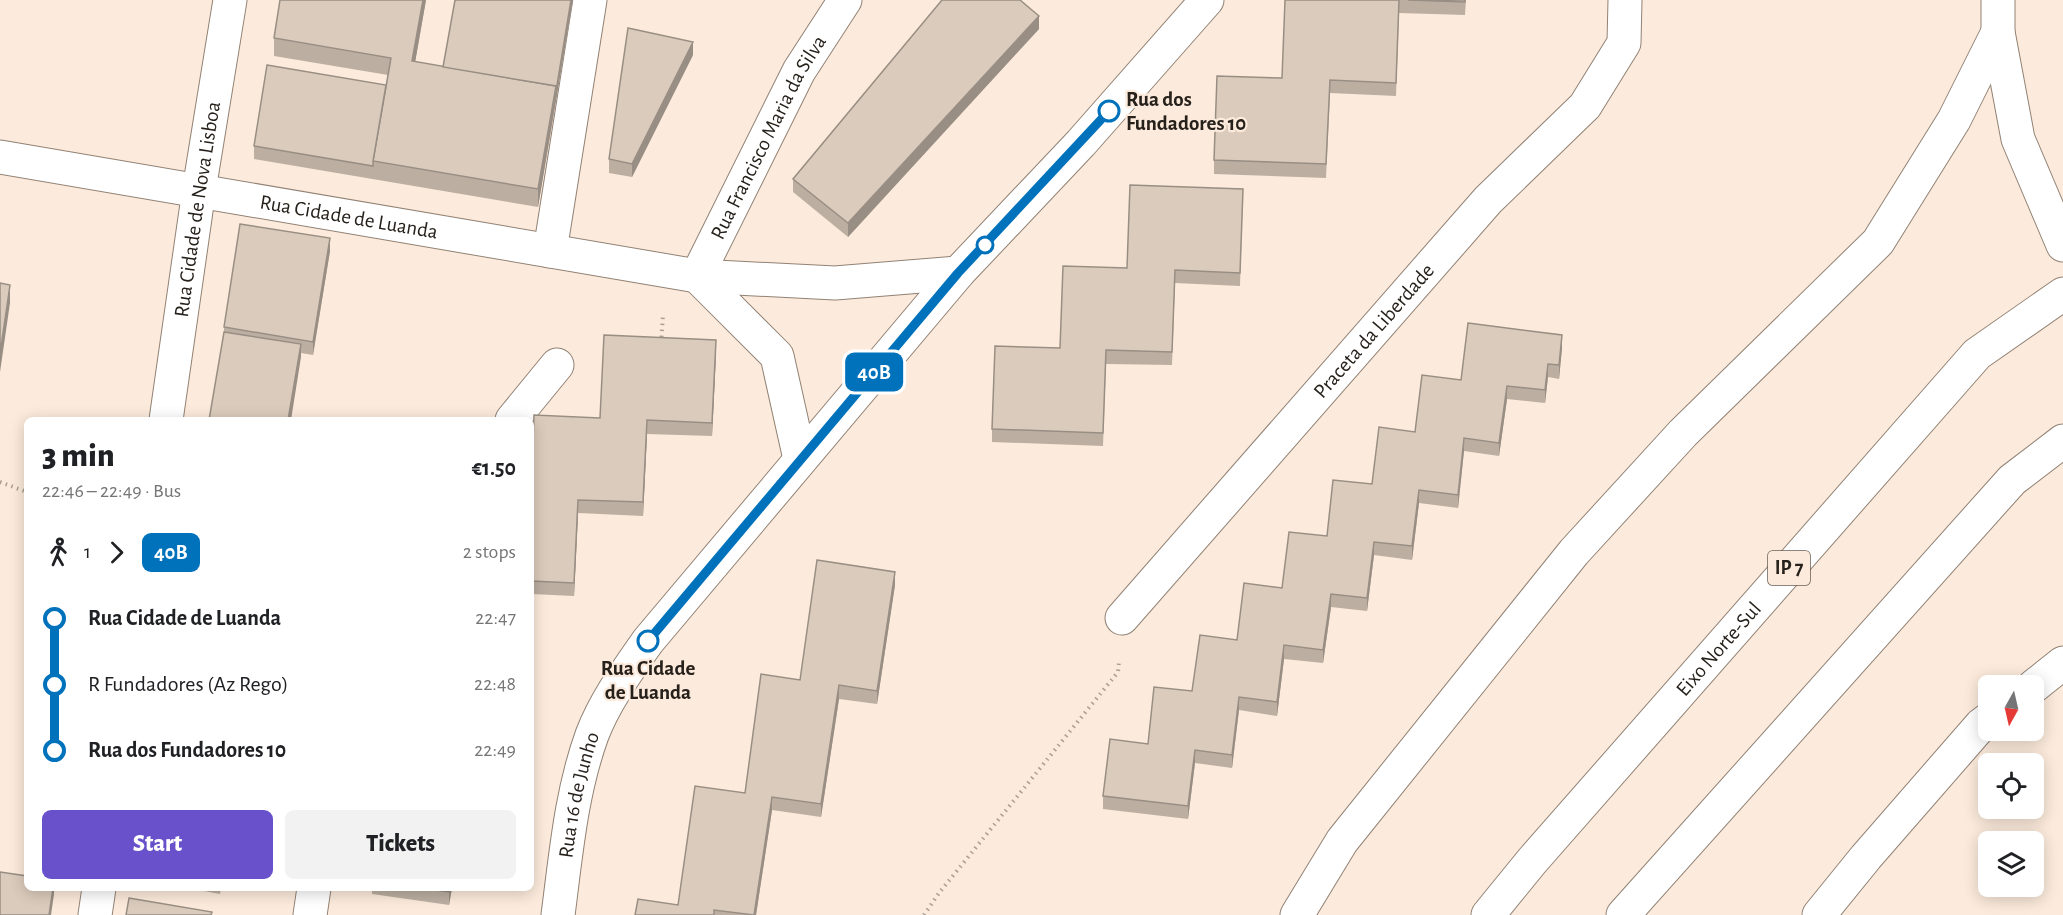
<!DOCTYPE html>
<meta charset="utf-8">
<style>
body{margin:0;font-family:"Alegreya Sans",sans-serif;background:#f2f2f2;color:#202124;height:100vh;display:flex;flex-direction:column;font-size:22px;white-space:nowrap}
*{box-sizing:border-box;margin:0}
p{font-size:20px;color:#757577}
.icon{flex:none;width:33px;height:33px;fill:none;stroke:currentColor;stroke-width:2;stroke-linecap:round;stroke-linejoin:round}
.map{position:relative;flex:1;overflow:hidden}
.drawer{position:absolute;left:24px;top:417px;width:510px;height:474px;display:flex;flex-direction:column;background:#fff;border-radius:9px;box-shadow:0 3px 15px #0003}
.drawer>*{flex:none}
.badge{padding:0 12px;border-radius:9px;font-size:21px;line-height:39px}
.needle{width:39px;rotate:188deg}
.tools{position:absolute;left:1978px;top:675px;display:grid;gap:12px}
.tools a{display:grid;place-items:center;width:66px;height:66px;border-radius:9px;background:#fff;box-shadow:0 3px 15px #0003;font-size:30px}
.map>.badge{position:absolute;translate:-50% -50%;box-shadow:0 0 0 3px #fff}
.legs{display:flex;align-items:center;gap:9px;height:66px;padding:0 18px;font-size:20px}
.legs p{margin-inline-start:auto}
.head{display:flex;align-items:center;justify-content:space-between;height:102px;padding:0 18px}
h1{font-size:33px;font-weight:800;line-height:45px}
.action{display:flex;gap:12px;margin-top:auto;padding:12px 18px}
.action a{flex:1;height:69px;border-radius:9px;background:#6851ca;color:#fff;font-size:24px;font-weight:800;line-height:69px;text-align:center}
.action a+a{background:#f2f2f2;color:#202124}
ul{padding:0 18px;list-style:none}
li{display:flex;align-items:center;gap:21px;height:66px;font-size:22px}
li i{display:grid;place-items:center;width:9px;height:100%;margin:0 8px;background:currentColor}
li i::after{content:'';width:15px;height:15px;margin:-8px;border:4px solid;border-radius:50%;background:#fff}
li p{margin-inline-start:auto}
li:first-child i{background:linear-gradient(#0000 50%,currentColor 0)}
li:last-child i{background:linear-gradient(currentColor 50%,#0000 0)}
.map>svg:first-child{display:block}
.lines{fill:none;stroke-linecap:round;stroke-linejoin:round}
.minor-casing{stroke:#918275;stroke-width:35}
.major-casing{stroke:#918275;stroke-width:35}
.highway-casing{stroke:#918275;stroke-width:35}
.path{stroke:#ab9e93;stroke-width:4;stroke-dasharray:1.5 4.5;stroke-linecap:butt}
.minor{stroke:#fff;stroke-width:33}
.major{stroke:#fff;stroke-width:33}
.highway{stroke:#fff;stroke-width:33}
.wall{fill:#bcafa2}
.shaded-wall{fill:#998e84}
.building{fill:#dbcbbc;stroke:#998e84;stroke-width:1.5}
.line-1-casing{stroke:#fff;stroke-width:14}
.line-1{stroke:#0072bc;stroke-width:9}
.stop-1-dot{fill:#fff;stroke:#0072bc;stroke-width:3}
.labels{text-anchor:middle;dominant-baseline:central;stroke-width:4.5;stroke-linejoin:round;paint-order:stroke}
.shield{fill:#fcebdc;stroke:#675e55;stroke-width:1.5}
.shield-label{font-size:20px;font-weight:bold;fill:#27211b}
.stop-label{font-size:21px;font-weight:bold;fill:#27211b;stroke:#fcebdc;text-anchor:start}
.street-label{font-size:21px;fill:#27211b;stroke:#fcebdc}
</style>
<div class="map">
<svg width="2063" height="915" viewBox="0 0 2063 915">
<rect width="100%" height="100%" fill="#fcebdc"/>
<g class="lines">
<defs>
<g id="minor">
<path id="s1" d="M0,157L697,276L835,283L958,273"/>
<path d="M550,251L590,0"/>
<path id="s2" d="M697,276L799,71L845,0"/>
<path d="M697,276L777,356L800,459"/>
<path id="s3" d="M166,420L199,190L230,0"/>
<path d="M512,420L557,365"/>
<path id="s4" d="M1122,618L1488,200L1585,106L1624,43L1625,0"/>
<path d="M95,915L99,888"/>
<path d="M310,915L314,888"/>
<path id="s5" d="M558,915C566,854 571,793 592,735C605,701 627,671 648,641L958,273L1081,143L1207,0"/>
</g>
<path id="major" d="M1998,0V32L2018,139L2063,245"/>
<g id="highway">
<path d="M2034,686L2063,663"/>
<path d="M1297,915L1342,841L1574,552L1683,433L1878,242L1954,120L1998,32"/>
<path id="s6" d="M1488,915L1532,861L1977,354L2063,294"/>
<path d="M1623,915L2012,480L2063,441"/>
<path d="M1819,915L1866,857L1981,725L1989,719"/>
</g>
</defs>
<use href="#minor" class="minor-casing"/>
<use href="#major" class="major-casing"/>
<use href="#highway" class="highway-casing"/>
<g class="path">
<path d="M661,343L663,315"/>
<path d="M0,482L27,492"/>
<path d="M924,915L939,893L1118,672L1119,661"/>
</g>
<use href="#minor" class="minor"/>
<use href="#major" class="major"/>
<use href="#highway" class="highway"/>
</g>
<g class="wall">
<path d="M280,0H426L415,62L443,67L573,0L538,207L254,159V146L386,85L388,75L274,56V38Z"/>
<path d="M1285,0H1466L1465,15L1399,13L1396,96L1330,93L1326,178L1214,174V160L1282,78Z"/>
<path d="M1039,29L848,237L793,192V179Z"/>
<path d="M693,55L632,177L609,173V159Z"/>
<path d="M1243,189L1240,286L1175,283L1172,365L1106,364L1103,446L992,442V429L1060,348Z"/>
<path d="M330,251L313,355L301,353V357L224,332V327Z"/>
<path d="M1562,348L1559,379L1548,377L1545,403L1507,399L1499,456L1464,451L1458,508L1419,503L1412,560L1374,555L1367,611L1331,607L1323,663L1284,659L1277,716L1239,710L1232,768L1195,763L1188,819L1103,809V796L1372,484L1415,432L1461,380Z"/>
<path d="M716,353L712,436L647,434L643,516L578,513L574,596L531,594V492L600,418Z"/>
<path d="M895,585L877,704L839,699L821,817L772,810L756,915H635L678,905L745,793L800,680Z"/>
<path d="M188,888H221L220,894Z"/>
<path d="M372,888H452L449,905L372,894Z"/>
</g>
<g class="shaded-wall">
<path d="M423,0H426L412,80V61Z"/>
<path d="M571,0H573L538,207V189Z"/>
<path d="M1039,16V29L848,237V223Z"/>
<path d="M693,42V55L632,177V164Z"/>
<path d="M330,238V251L313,355V342Z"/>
<path d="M10,285V303L0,372V354Z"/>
<path d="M1562,335V348L1559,379V365Z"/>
<path d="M716,340V353L712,436V423Z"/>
<path d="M301,344V357L291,420H288Z"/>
<path d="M1548,364V377L1545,403V390Z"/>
<path d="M1507,386V399L1499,456V443Z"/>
<path d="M647,420V434L643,516V502Z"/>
<path d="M1464,438V451L1458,508V495Z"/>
<path d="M1419,490V503L1412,560V546Z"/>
<path d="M578,500V513L574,596V583Z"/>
<path d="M1374,542V555L1367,611V598Z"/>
<path d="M895,572V585L877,704V691Z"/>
<path d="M1331,594V607L1323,663V650Z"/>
<path d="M1284,645V659L1277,716V702Z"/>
<path d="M839,685V699L821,817V804Z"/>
<path d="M1239,697V710L1232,768V755Z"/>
<path d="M1195,750V763L1188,819V806Z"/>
<path d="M772,797V810L756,915H754Z"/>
<path d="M53,888H54V894L51,915H49Z"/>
<path d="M450,888H452L449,905V892Z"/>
</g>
<g class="building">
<path d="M280,0H423L412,61L556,86L538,189L373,161L391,58L274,38Z"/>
<path d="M455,0H571L556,91V86L443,67Z"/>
<path d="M942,0H1020L1039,16L848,223L793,179Z"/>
<path d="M1285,0H1399L1396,83L1330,80L1326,164L1214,160L1217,76L1282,78Z"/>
<path d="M1408,0H1465V2Z"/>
<path d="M628,28L693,42L632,164L609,159Z"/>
<path d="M267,65L386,85L373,161V166L254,146Z"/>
<path d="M1130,185L1243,189L1240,273L1175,270L1172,352L1106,350L1103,433L992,429L995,346L1060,348L1063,266L1127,268Z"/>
<path d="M240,224L330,238L313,342L224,327Z"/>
<path d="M0,283L10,285L0,354Z"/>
<path d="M1468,323L1562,335L1559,365L1548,364L1545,390L1507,386L1499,443L1464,438L1458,495L1419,490L1412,546L1374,542L1367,598L1331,594L1323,650L1284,645L1277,702L1239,697L1232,755L1195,750L1188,806L1103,796L1110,739L1148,744L1154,687L1192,691L1200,635L1237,640L1244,583L1282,588L1289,532L1327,536L1333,480L1372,484L1379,427L1415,432L1422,375L1461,380Z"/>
<path d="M224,332L301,344L288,420H209Z"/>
<path d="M604,335L716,340L712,423L647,420L643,502L578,500L574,583L531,581V492L534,415L600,418Z"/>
<path d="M817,560L895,572L877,691L839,685L821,804L772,797L754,915L714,910V915H635L638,899L678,905L695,786L745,793L761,674L800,680Z"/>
<path d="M0,872L27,876V888H53L49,915H0Z"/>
<path d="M423,888H450L449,892Z"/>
<path d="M129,898L212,912L211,915H126Z"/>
</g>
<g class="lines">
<defs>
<path id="line-1" d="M648,641L958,273L1109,111"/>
</defs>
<use href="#line-1" class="line-1-casing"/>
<use href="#line-1" class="line-1"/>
</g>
<g class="stop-1-dot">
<circle cx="1109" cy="111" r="10"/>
<circle cx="985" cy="245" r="8"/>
<circle cx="648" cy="641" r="10"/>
</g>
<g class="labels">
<rect class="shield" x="1768" y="551" width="42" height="34" rx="4.5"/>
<g class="shield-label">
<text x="1789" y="568">IP 7</text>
</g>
<g class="stop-label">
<text x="1126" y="99">Rua dos<tspan x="1126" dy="24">Fundadores 10</tspan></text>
<text x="648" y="668" text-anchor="middle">Rua Cidade<tspan x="648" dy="24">de Luanda</tspan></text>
</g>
<g class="street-label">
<text stroke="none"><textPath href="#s2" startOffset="156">Rua Francisco Maria da Silva</textPath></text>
<text stroke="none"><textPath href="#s3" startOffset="213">Rua Cidade de Nova Lisboa</textPath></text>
<text stroke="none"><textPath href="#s1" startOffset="354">Rua Cidade de Luanda</textPath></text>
<text stroke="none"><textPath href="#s4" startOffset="382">Praceta da Liberdade</textPath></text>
<text stroke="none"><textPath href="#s6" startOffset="352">Eixo Norte-Sul</textPath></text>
<text stroke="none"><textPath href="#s5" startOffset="122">Rua 16 de Junho</textPath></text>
</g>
</g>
</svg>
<div class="tools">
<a><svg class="needle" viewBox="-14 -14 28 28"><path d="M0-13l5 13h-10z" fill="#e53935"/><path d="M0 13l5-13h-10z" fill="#757577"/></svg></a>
<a><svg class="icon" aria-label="locate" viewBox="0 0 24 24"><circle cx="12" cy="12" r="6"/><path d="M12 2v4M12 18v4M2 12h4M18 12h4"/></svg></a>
<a><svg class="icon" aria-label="layers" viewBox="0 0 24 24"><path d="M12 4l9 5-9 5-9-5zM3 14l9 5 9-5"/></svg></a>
</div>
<b class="badge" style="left:874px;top:372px;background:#0072bc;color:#fff">40B</b>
<section class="drawer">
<div class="head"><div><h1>3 min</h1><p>22:46 – 22:49 · Bus</p></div><b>€1.50</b></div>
<div class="legs"><svg class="icon" aria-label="walk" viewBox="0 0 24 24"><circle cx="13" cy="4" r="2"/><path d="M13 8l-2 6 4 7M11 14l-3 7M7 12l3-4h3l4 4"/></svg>1<svg class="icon" aria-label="forward" viewBox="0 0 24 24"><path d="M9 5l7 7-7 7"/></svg><b class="badge" style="background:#0072bc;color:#fff">40B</b><p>2 stops</p></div>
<ul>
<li><i style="color:#0072bc"></i><b>Rua Cidade de Luanda</b><p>22:47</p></li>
<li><i style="color:#0072bc"></i><span>R Fundadores (Az Rego)</span><p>22:48</p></li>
<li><i style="color:#0072bc"></i><b>Rua dos Fundadores 10</b><p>22:49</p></li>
</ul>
<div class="action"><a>Start</a><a>Tickets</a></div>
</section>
</div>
